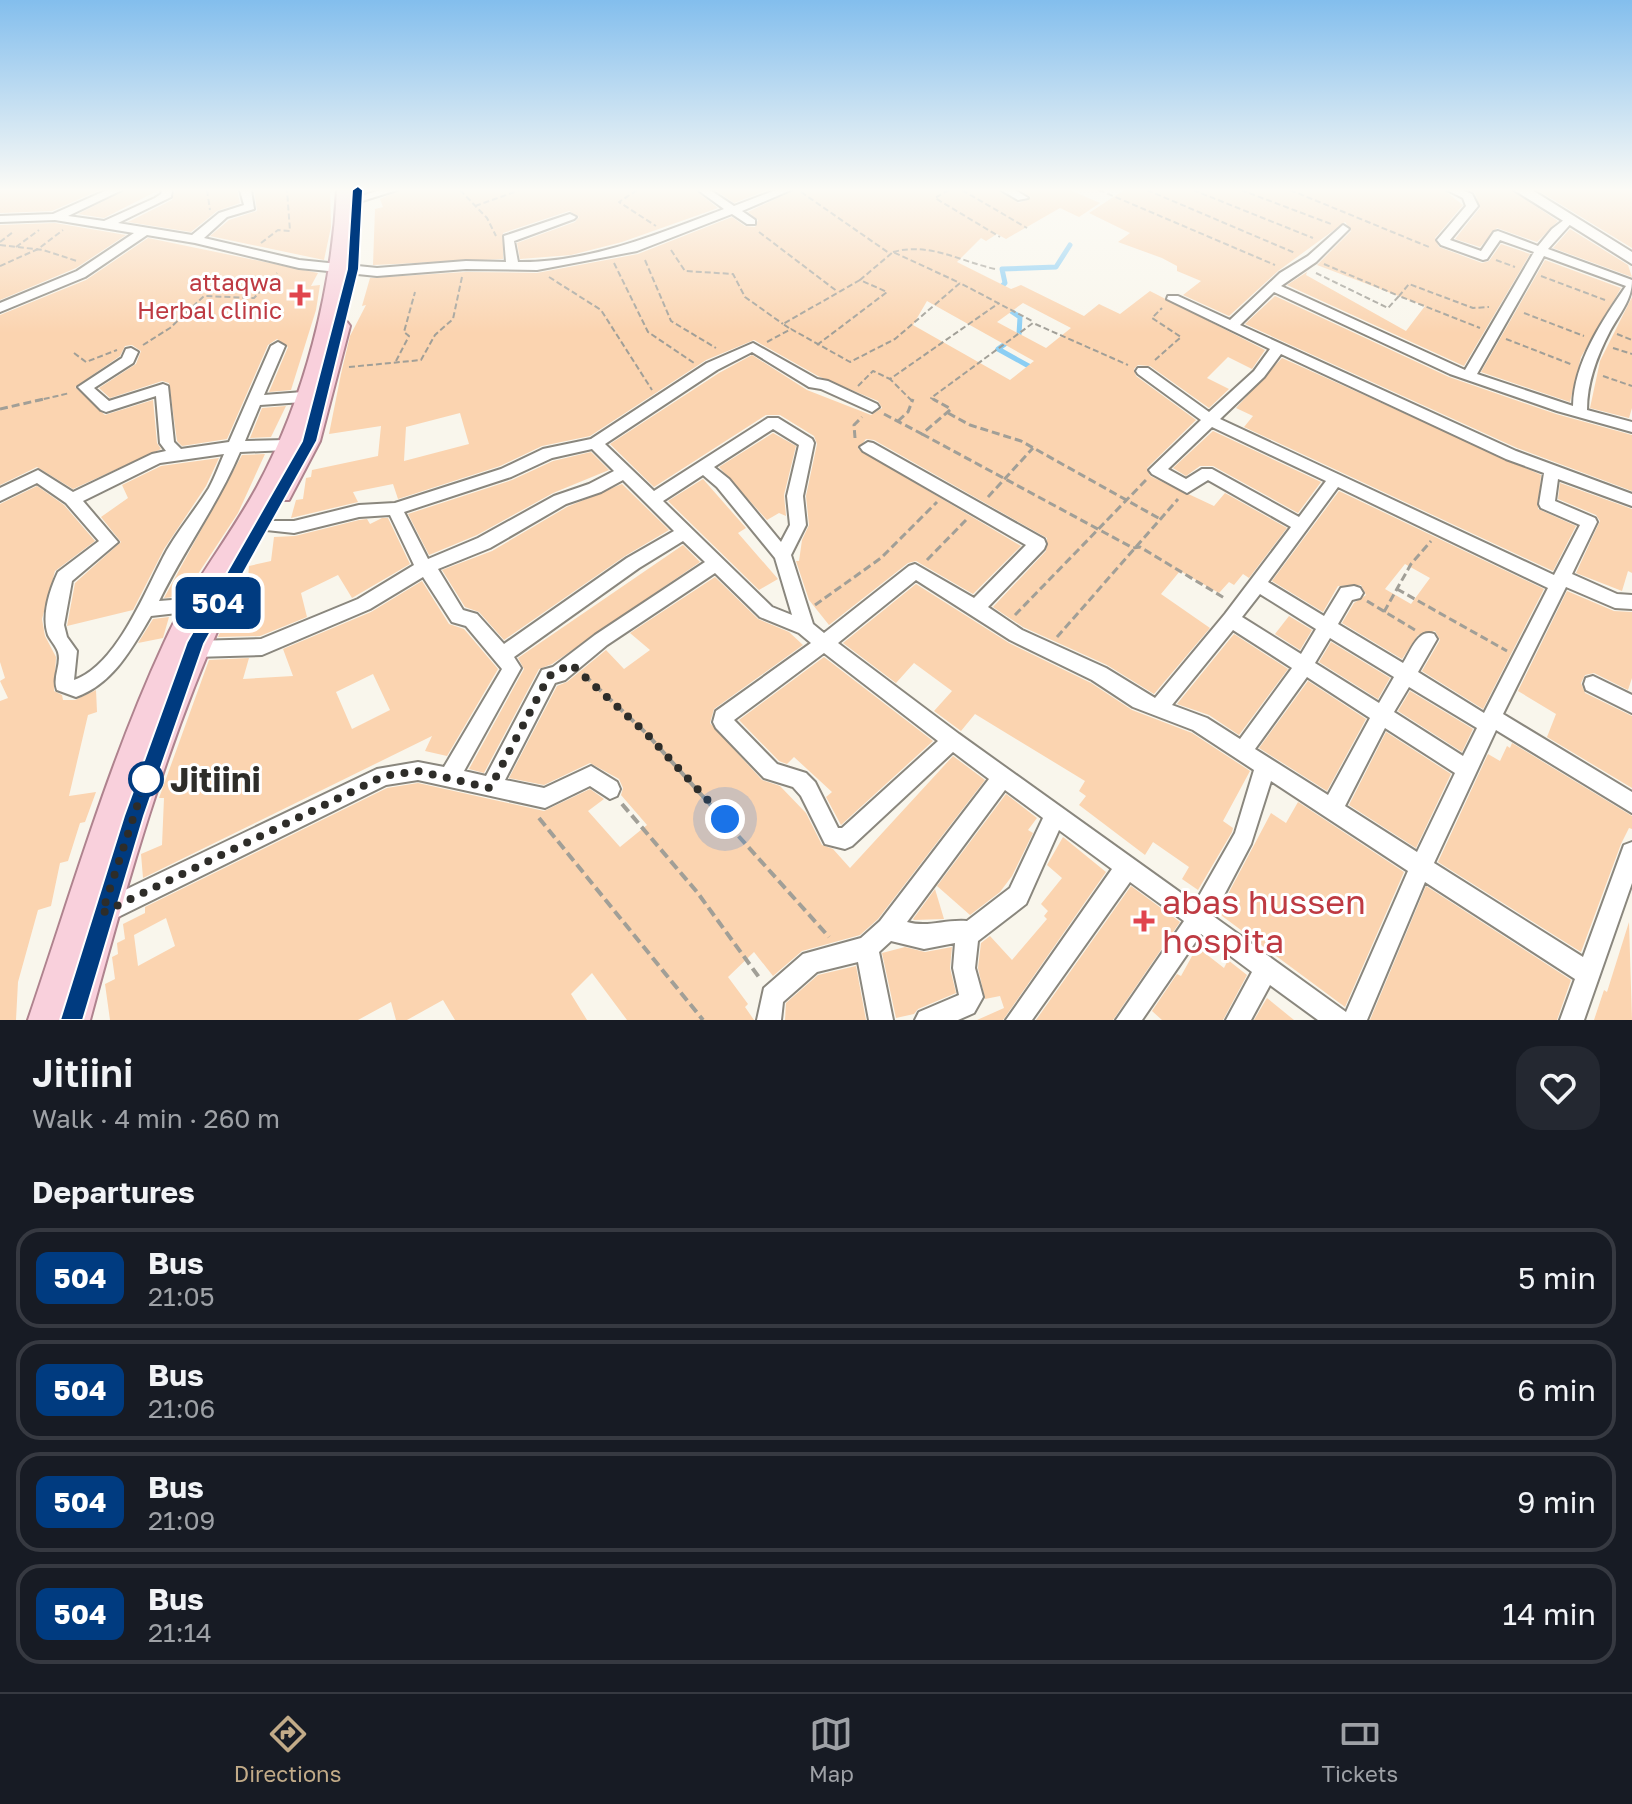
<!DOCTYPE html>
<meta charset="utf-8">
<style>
body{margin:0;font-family:"Golos Text",sans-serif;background:#242831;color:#f1f3f6;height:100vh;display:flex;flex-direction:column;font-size:30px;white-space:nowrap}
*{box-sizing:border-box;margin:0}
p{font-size:26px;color:#9ea1a6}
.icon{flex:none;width:44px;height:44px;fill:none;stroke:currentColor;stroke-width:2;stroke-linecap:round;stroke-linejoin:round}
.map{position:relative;height:1020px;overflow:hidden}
.sheet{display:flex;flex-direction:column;background:#171b24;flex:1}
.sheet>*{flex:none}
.badge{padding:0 16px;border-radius:12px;font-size:28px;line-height:52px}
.you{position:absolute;width:40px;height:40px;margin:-20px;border:6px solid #fff;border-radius:50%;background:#1a73e8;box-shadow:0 0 0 12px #1a73e833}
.map>.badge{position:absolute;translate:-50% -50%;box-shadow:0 0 0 4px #fff}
h2{padding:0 32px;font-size:30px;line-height:72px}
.round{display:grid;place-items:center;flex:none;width:84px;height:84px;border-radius:24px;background:#242831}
.head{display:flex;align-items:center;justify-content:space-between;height:136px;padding:0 32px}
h1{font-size:38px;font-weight:600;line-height:60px}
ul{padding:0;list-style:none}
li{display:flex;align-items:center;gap:24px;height:100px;margin:0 16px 12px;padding:0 16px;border:4px solid #363941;border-radius:24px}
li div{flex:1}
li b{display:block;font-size:30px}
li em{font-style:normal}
li .badge{min-width:88px;font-weight:700;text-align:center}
.dock{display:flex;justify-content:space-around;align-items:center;height:112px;border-top:2px solid #363941;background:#171b24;font-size:22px;color:#9ea1a6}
.dock a{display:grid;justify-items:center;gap:4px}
.dock .active{color:#c2ab88}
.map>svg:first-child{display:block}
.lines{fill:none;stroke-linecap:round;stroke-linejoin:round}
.stream{stroke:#8bcef4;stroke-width:5}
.building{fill:#fbd4b0;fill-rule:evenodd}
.street-casing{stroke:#8a877e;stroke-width:4}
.secondary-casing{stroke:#8a877e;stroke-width:4}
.primary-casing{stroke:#af838e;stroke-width:4}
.path-far2{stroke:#a19f97;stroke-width:2;stroke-dasharray:6 3;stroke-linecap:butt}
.path-far1{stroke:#a19f97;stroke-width:3;stroke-dasharray:8 4;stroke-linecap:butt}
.path{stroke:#a19f97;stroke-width:4;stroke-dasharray:10 5;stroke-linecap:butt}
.street{fill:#fff;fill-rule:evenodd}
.secondary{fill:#fff;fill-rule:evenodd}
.primary{fill:#f9d0dc;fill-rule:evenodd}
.line{fill:#003b80;stroke:#fff;stroke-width:2}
.walk{stroke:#2e2d29;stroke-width:8;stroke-dasharray:0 14.4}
.health-dot{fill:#e0444e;stroke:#fff;stroke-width:3}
.stop-dot{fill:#fff;stroke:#003b80;stroke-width:4}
.labels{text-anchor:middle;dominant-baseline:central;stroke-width:6;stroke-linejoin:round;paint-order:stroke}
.far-health-label{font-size:24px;fill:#be3a42;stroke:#fff;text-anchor:end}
.near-stop-label{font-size:34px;font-weight:bold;fill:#2e2d29;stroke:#fff;text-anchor:start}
.near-health-label{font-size:34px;fill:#be3a42;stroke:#fff;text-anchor:start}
</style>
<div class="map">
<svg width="1632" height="1020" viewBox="0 0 1632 1020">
<rect width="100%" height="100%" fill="#f9f6ec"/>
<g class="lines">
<g class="stream">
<path d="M999,289L1005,283L1002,269L1056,267L1070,245"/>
<path d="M1005,307L1020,317L1019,334L998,349L1034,369"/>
</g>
</g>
<g class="building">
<path d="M0,190H100L52,211L0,213Z"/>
<path d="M125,190H159L104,218L78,214Z"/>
<path d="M175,190H237L240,203L217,211L191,232L128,222L172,200Z"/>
<path d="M254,190H330L331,227L324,260L210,236L229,220L257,211Z"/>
<path d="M400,190H695L718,208L622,242L571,255L520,259L517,243L575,222L579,217L569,211L503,233V259L373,265L375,209L383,207L380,199Z"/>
<path d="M715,190H768L734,203Z"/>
<path d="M794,190H998L1019,203L1031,197L1020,190H1070L1100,203L1079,217L1060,208L1006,239L997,234L986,241L981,238L957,262L1011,289L1021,285L1084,316L1099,304L1120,314L1150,291L1265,350L1252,369L1228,357L1207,378L1229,389L1209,408L1150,366L1138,365L1134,369L1136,376L1196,420L1147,468L1150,476L1214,506L1225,493L1287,528L1249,578L1243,574L1234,585L1229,582L1219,593L1180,571L1161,594L1210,628L1154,694L1107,665L1023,627L993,607L1046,551L1047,538L874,440L866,439L858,449L1021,546L973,594L916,561L908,563L829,625L809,600L796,561H799L802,540L809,525L806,496L817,444L814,436L780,415H766L654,487L610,444L719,373L752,355L807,390L871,415L882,408L878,401L818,376L754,340L706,360L590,436L542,446L500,466L398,499L393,484L353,492L358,502L291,518L296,500L303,499L306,478L311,477L312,470L378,456L381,426L329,434L341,374L350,336L366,305L362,306L370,278L466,272L537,273L638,254L732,217L745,226L755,227L758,220L748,212ZM927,301L1034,361L1010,380L913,325ZM1023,303L1071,328L1046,348L997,322ZM460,413L469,444L404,461L406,427Z"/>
<path d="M1124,190H1444L1463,205L1435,238L1439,247L1482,263L1489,261L1501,244L1530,254L1464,366L1287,285L1307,272L1306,275L1406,331L1425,306L1317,265L1351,231L1345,222L1278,271L1229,316L1183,295L1201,281L1177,271V266L1162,258L1118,242L1130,233L1089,213Z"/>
<path d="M1469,190H1511L1558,221L1537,242L1497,228L1480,247L1455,239L1480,208L1475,193Z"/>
<path d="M1537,190H1632V248Z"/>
<path d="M55,223L126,235L76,268L0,300V225Z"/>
<path d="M1570,229L1628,265L1632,277L1553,248Z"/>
<path d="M148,238L318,273L311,286L320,285L316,310L291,390L269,392L288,347L277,339L268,345L227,439L182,446L177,441L169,383L162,381L110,398L99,388L136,364L141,351L132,345L125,346L120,356L75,387L105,415L153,400L157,443L161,449L73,489L37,467L0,485V315L86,280Z"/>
<path d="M1545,260L1621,288L1581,357L1570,402L1481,372Z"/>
<path d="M1275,296L1449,377L1556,414L1632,435V491L1517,448L1245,324Z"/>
<path d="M1632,297V408L1629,418L1590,408L1600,361Z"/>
<path d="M1282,358L1541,475L1538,509L1576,526L1553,571L1244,427L1253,416L1236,408Z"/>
<path d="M286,406L271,437L250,438L262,408Z"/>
<path d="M1213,431L1321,482L1298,513L1213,466H1200L1186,476L1173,468Z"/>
<path d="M773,433L796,446L784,495L786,516L779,513L767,520L719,467Z"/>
<path d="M591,452L609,470L553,493L477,535L429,555L408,514L512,480L553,461Z"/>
<path d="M265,454L238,513L196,577L183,596L164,598L242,455Z"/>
<path d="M219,458L206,486L164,549L133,610L67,626L75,583L121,542L101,517L128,498L122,485L161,466Z"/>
<path d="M703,479L746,528L738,533L778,579L759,590L668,501Z"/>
<path d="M1560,483L1632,509V573L1628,571L1622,591L1576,573L1600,521L1596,515L1558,499Z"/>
<path d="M622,484L669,530L625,556L504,640L479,612L465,607L442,570L492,551L567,507Z"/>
<path d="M37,486L64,505L95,541L55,571L42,619L45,636L56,657L54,691L62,695L63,700H75L96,690L97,712L88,715L69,796L96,792L85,822L80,823L68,861L60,863L51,906L38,910L18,982L16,1020H0V701L8,698L0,681L5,678L0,662V504Z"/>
<path d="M1339,491L1544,589L1483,709L1422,671L1440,640L1435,631L1418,635L1402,659L1342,623L1354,603L1366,595L1361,585L1338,586L1323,612L1272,581ZM1405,564L1430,578L1411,604L1385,589Z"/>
<path d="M382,518H388L410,564L352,598L338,575L301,593L307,617L260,636L218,637L226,618H230L232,600L247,592L249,566L271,561L274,537L295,536L359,520L367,519L370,524Z"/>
<path d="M683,545L700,562L552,664L539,669L484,773L469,769L524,669L518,658Z"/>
<path d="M715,577L758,619L789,632L803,645L714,709L710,723L762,780L780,786L806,813L822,845L833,849L850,868L953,756L985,780L878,919L860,935L802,951L773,976L754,952L728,977L748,1004L745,1007L754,1020H627L592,973L571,994L587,1020H455L443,1000L407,1020H396L391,1002L358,1020H110L105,984L115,979L112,957L118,954L117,943L125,939L123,924L145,913V907L387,788L418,783L544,811L590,789L604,799L588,811L620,847L647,825L621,795L623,788L619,779L590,763L544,785L509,778L557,686L567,682L606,650L624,669L650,650L630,633ZM166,918L175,946L138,966L134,935Z"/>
<path d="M422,581L449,624L464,629L498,669L447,756L425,751L432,736L143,878L141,854L162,845L164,798H159L209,660L249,658L243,679L293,676L283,649L371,612ZM373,674L390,710L352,729L336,692Z"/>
<path d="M916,584L1009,643L1091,683L1132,710L1192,733L1250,771L1223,821L1233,828L1232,832L1198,890L1182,879L1189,867L1153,842L1145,855L1079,805L1086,796L1079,791L1085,781L975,714L961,731L934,711L952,691L914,663L896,683L843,643Z"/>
<path d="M1567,591L1614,611L1632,612V678L1628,690L1594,673L1585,675L1581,683L1585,693L1632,716V788L1547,737L1556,714L1518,691Z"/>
<path d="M1289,616L1312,630L1300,650L1275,634Z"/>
<path d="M169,617L163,638L138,643L153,619Z"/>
<path d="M1234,634L1288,669L1239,735L1209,715L1177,704Z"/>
<path d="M1331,642L1390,678L1378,699L1319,662Z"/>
<path d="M824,657L933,741L841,825L826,797L832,792L794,757L787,764L779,761L739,720Z"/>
<path d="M1308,681L1366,719L1327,791L1259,748Z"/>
<path d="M1410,691L1473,729L1462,752L1398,711Z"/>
<path d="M1386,732L1451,774L1416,848L1349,805Z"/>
<path d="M1512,743L1632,816V829L1629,828L1621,844L1581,952L1438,862L1488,754L1500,761L1507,746L1510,748Z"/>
<path d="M1006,794L1037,818L1028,830L1033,833L1012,876L1000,892L970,915L937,886Z"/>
<path d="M1298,802L1404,872L1345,1007L1218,913L1271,813L1286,823Z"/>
<path d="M1063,837L1106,872L1003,1020H977L1004,1008L1000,996L985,999L978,968L981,943L990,936L1012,960L1047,919L1044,916L1048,911L1041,904L1062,878L1047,865Z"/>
<path d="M1131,886L1180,922L1113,1020H1036Z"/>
<path d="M1426,886L1571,980L1557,1020H1370Z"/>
<path d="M935,889L944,919L914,920L913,919Z"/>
<path d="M1629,922L1632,1020H1594L1604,990L1607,992Z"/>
<path d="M905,947L925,952L952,947L950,968L956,993L918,1009L914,1014L896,1018L882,953Z"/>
<path d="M1197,947L1224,968L1228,960L1247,975L1223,1020H1162L1152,1011L1177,974L1181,976Z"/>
<path d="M856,966L866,1020H785L786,1003L818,975Z"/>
<path d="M1267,998L1294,1020H1254Z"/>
</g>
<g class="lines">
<defs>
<g id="street">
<path d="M107,190H122L68,216L104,221L155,198L161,194L162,190H172L171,197L118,223L192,235L219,213L244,205L240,190H251L254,209L227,217L204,238L299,260L377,268L466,261L506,262L504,236L570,214L576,217L574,219L514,241L518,262C590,263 658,234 724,209L698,190H710L734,206L776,190H791L742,211L755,220V224H747L732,214L637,251L537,270L466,269L377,276L299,268L195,243L147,235L85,277L0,312V303L77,271L134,233L55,220L0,222V216L53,214Z"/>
<path d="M380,190H397L359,202L353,199Z"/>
<path d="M1001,190H1015L1028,198L1018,200Z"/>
<path d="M1447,190H1462L1472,194L1478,206L1450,240L1481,251L1494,232L1498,231L1538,246L1552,229L1569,216L1575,219L1548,249L1632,280C1632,300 1620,313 1610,331C1597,356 1587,382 1587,410L1632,422V432L1557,411L1450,374L1274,292L1240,325L1516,451L1632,494V506L1558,479L1555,501L1595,518L1597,522L1572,574L1617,594L1632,595V609L1615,608L1566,587L1503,714L1632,792V813L1496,730L1434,863L1583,957L1624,845L1632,842V883L1584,1020H1560L1575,979L1425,882L1367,1020H1318L1270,985L1251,1020H1226L1252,972L1201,934L1142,1020H1116L1184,921L1130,882L1032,1020H1006L1112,869L1059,830L1026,904L978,941L975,968L983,997L974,1013L958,1020H915L919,1012L959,995L953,968L955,943L924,949L891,941L879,952L893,1020H869L858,962L817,972L783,1002L781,1020H757L764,988L803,954L861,938L880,921L989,779L953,752L852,846L845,849L825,844L801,796L793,787L764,778L716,728L713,722L716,711L811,643L799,633L760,617L715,573L607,645L565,680L555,683L505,780L544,788L591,766L617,782L620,789L617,796L610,799L590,786L545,808L418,780L386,785L114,919L106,922L98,919L95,911L98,903L377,769L418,762L444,767L502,669L466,626L452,622L423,577L370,609L262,655L194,657L188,654L185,649L188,644L194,641L261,639L358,599L414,565L390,515L359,517L294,533L257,529L255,525L257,521H294L359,505L395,503L501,469L543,449L591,439L707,363L753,343L817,379L828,381L877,404L879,407L872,412L821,389L809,387L752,352L717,370L605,444L654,491L768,418H778L812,439L814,443L803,496L806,525L791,555L813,624L824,633L909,566L915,564L974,598L1026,545L863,451L860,447L868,442L873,443L1044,539L1046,544L1044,549L988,607L1022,630L1106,668L1155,698L1225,614L1291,527L1208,480L1187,493L1152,474L1149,470L1201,420L1138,374L1136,371L1138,368H1148L1209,412L1254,371L1270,349L1167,299L1168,296H1178L1230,320L1280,273L1308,256L1343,225L1349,229L1316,262L1281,286L1465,370L1534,252L1500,240L1487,259L1483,260L1441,245L1437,240L1466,206L1463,198ZM1544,256L1626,286C1602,321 1574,362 1573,406L1477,374ZM1281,354L1506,459L1544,473L1539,504L1541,508L1580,525L1554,575L1220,419L1264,377ZM1212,427L1326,481L1299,517L1212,469H1202L1186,479L1168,469ZM773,429L799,445L787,496L790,525L781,542L729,479L714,467ZM592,449L614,471L589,484L554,496L478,538L428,559L404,512L511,477L552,458ZM703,475L717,487L775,558L792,615L772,607L663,501ZM623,480L674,531L627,558L504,644L477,614L463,610L438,569L490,548L566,504L601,492ZM1338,487L1548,588L1484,713L1418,672L1437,639L1434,634C1418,628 1411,651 1403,663L1338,624L1352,600L1360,598L1363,593L1360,588L1354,586L1341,588L1324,616L1268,582ZM683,541L705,562L595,635L553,667L542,670L486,776L464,771L521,668L514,657L639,568ZM916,580L1010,640L1092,680L1133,707L1193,730L1254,770L1235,833L1195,903L959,734L838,643ZM1260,594L1316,629L1301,654L1242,617ZM1233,630L1292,668L1240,739L1207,718L1172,705ZM1330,638L1394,677L1379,703L1315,663ZM824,653L938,741L842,828H838L815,782L806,773L777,764L734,720ZM1307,677L1370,718L1328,795L1255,749ZM1409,687L1477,728L1463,756L1394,712ZM1385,728L1455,773L1417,852L1345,806ZM1271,781L1408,871L1346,1012L1213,916L1251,844ZM1005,790L1043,818L1010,888L967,921C944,919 929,928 907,922Z"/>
<path d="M278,342L285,346L264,395L303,392L310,397L303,402L260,405L245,441L287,440L295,445L287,450L240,452C218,504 184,550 159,601L198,598L204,600L207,605L204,610L151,616C132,648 113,684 76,697L57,690C52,677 62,664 58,652C56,646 51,641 48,635C41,616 50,589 58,572L99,541L66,503L37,483L0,501V488L38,470L73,492L152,454L166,451L160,443L156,396L106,412L101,410L78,387L122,358L126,349L131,348L138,352L133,363L94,388L109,401L163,384L168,386L174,442L181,449L229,442L271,346ZM224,454C219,465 215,477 209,488C196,509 179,529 167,550C146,588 118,665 74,680L77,651L67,637L64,625L72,581L118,542L83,501L160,463Z"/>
<path d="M1593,676L1632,695V713L1586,690L1584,684L1586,678Z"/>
</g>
<path id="secondary" d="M1514,190H1532L1632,252V264Z"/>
<path id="primary" d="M337,190H353L350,251L337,321L347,322L350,326L320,441L289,500H273L210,605L220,608L224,616C166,745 127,883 90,1020H28C71,894 108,764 164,643C189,587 228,540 257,487C305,399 332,289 337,190Z"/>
</defs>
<use href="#street" class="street-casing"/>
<use href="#secondary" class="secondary-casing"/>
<use href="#primary" class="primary-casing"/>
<g class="path-far2">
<path d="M207,190L210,210"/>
<path d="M460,190L487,218L496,236"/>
<path d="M637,190L619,202L656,226"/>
<path d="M949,190L935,198L1000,237"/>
<path d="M962,190L1027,228"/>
<path d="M1099,190L1275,265"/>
<path d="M1147,190L1295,253"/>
<path d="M1193,190L1313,238"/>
<path d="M1241,190L1331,224"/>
<path d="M1290,190L1429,247"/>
<path d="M801,192L889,253"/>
<path d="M475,206L520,190"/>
<path d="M759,232L838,292"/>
<path d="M0,242L13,232"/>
<path d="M261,243L278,230L290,231L287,190"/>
<path d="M0,245L43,250L77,261"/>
<path d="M16,247L39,230"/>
<path d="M671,250L685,271L733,274L745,297L783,324"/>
<path d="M893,252C930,242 959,261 995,269"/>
<path d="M645,260L671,321L716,348"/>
<path d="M1496,260L1515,267"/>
<path d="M614,263L648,332L694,363"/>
<path d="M1324,264L1399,296L1409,284L1473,308L1489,307"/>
<path d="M0,266L38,249L63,230"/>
<path d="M1316,273L1388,308L1399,296L1480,328"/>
<path d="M1541,276L1605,300"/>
<path d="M549,277L601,310L652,390"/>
<path d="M1524,313L1584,336"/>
<path d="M789,328L783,324L860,280"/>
<path d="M1617,334L1632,340"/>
<path d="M1506,339L1573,365"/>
<path d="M767,342L791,329L850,362L895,339L960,283L1034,322"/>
<path d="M143,345L170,328L204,296L254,298L277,273"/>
<path d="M817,345L887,292L860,280L893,252L960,283"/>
<path d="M1613,348L1632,354"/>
<path d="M74,353L86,362L117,350"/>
<path d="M1155,360L1181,337L1152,318L1162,308"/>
<path d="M396,361L409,336L404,332L415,292"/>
<path d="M349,367L421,360L435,335L453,319L462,277"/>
<path d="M1603,376L1632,386"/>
<path d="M858,386L873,371L890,379"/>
<path d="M35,401L70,393"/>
<path d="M912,401L890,379L999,303"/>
<path d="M936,401L931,398L1033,323L1128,365"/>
</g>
<g class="path-far1">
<path d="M0,409L44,399"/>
<path d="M948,413L970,425L1021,441L1162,520"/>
<path d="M884,414L922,434L951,409L933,399"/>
<path d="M898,421L908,412L913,399"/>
<path d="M922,434L1133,548L1140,547L1226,599"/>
<path d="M855,438L854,425L862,417"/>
<path d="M988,497L1033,448"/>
<path d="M927,560L966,520"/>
<path d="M1397,589L1507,651"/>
<path d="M1367,601L1415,630"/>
<path d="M815,605L881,558L937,502"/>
<path d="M1384,612L1411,564L1431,541"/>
<path d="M1015,615L1146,480"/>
<path d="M1057,637L1178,499"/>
</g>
<g class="path">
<path d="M583,674L646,733L829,937"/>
<path d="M622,804L697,892L761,980"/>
<path d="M539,818L703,1020"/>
</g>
<use href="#street" class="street"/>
<use href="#secondary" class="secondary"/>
<use href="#primary" class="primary"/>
</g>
<linearGradient id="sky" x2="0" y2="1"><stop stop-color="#83beed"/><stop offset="0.57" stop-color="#fcfbf6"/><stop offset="1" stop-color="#fcfbf6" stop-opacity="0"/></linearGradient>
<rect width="1632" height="333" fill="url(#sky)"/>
<path class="line" d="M358,186L363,190L359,269L317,441L204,644L144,816L83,1020H60L124,816L187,642L302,441L347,269L352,190Z"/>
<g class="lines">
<path class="walk" d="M146,779L102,913L384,776L418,771L490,788L549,676L571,664L646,733L725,819"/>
</g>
<g class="health-dot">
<path d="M296 283h8v8h8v8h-8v8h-8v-8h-8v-8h8z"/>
<path d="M1140 909h8v8h8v8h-8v8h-8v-8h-8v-8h8z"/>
</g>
<circle class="stop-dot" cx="146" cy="779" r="16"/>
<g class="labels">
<g class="far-health-label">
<text x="282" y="281">attaqwa<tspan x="282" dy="28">Herbal clinic</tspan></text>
</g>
<g class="near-stop-label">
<text x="170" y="779">Jitiini</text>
</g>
<g class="near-health-label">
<text x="1162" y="901">abas hussen<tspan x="1162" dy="39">hospita</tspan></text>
</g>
</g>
</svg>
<div class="you" style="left:725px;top:819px"></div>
<b class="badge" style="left:218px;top:603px;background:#003b80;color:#fff">504</b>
</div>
<section class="sheet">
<div class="head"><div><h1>Jitiini</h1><p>Walk · 4 min · 260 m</p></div><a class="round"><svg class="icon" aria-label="heart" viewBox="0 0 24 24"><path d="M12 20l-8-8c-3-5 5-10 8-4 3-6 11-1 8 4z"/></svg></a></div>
<h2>Departures</h2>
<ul>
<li><span class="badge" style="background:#003b80;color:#fff">504</span><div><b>Bus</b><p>21:05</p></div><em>5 min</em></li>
<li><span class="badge" style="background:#003b80;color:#fff">504</span><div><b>Bus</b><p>21:06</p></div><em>6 min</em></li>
<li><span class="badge" style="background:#003b80;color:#fff">504</span><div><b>Bus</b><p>21:09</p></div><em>9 min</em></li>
<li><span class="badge" style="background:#003b80;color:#fff">504</span><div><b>Bus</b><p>21:14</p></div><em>14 min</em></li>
</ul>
</section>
<nav class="dock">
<a class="active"><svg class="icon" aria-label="directions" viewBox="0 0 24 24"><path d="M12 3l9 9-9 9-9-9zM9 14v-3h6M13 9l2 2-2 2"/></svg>Directions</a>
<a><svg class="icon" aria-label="map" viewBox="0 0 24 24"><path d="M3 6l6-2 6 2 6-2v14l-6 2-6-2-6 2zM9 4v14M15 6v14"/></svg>Map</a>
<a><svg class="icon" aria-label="tickets" viewBox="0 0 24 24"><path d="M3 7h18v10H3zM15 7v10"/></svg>Tickets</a>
</nav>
